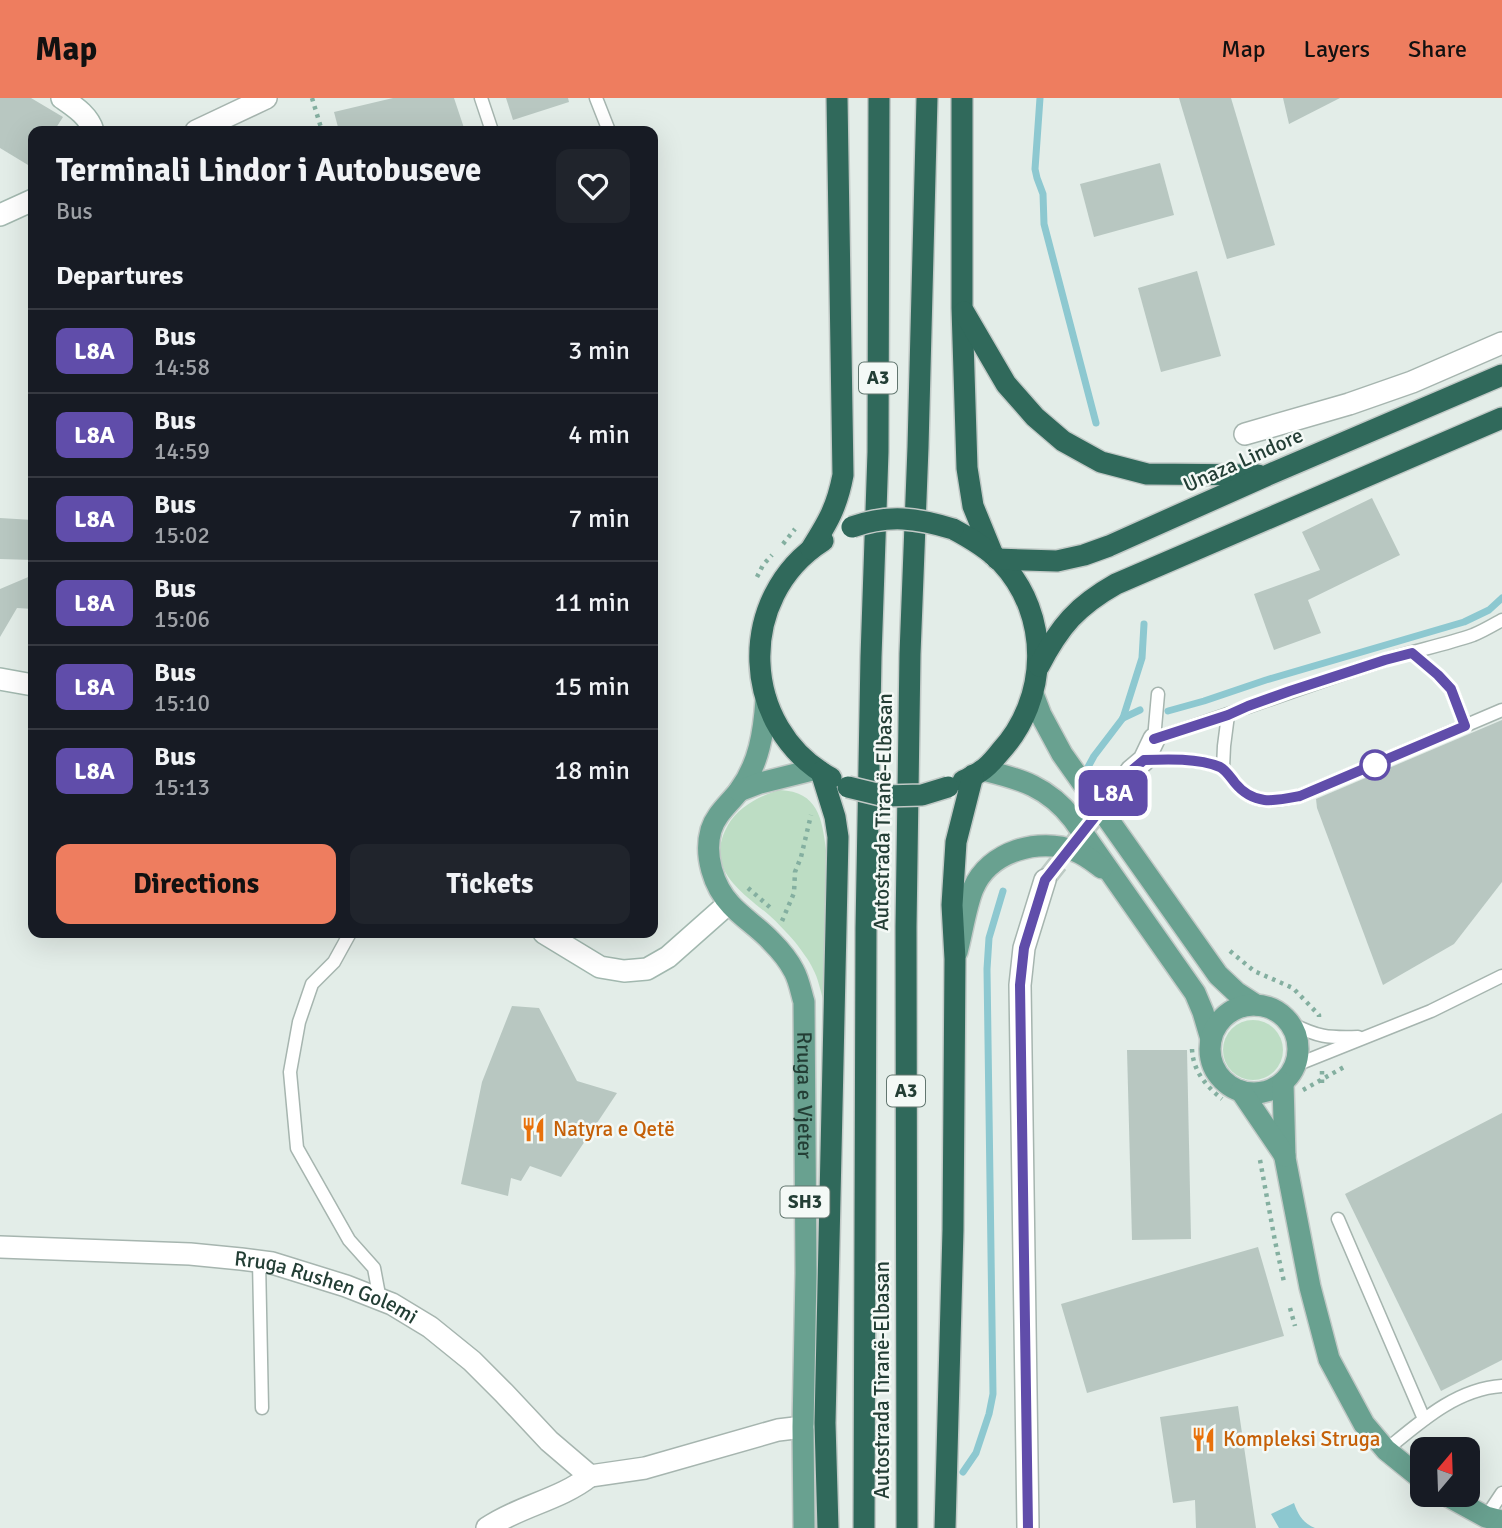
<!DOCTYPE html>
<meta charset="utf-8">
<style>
body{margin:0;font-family:Signika,sans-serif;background:#20242c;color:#f1f3f6;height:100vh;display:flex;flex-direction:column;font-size:26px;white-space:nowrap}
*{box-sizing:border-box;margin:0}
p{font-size:23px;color:#9ea1a6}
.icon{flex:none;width:38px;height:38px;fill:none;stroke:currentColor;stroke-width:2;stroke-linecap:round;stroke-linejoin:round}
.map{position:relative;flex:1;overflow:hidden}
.sheet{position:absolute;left:28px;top:28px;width:630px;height:812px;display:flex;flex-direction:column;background:#171b24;border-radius:14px;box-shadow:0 7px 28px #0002}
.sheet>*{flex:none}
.badge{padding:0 14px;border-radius:10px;font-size:24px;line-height:46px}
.needle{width:46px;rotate:19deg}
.controls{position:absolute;left:1410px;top:1339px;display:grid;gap:14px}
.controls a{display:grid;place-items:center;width:70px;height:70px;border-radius:14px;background:#171b24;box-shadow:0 7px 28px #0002;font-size:35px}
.map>.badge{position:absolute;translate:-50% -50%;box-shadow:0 0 0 4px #fff}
h2{padding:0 28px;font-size:26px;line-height:63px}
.round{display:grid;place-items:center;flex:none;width:74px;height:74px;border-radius:14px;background:#20242c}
.headline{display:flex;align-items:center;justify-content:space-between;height:119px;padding:0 28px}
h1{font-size:33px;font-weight:700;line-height:52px}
.cta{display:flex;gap:14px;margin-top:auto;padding:14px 28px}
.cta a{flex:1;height:80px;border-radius:14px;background:#ee7d5f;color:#111;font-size:28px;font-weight:700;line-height:80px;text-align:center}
.cta a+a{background:#20242c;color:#f1f3f6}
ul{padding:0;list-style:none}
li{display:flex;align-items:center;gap:21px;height:84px;padding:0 28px;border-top:2px solid #363941}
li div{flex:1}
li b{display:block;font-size:26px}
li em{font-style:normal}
li .badge{min-width:77px;font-weight:700;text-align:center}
header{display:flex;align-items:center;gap:42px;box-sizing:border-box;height:98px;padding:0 35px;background:#ee7d5f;color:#111}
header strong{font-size:33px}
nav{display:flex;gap:38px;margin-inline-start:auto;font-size:24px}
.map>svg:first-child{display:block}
.green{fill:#bdddc4}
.water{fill:#8dc8d0}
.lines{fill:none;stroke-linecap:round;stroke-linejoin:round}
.stream{stroke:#8dc8d0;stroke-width:7}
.building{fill:#b8c7c1}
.street-tunnel{stroke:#bdcac4;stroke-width:21;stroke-dasharray:21 10;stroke-linecap:butt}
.lane-casing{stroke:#a6b5af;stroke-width:15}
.street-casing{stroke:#a6b5af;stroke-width:24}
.secondary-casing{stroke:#a2b8af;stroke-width:24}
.primary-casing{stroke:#c1c9c6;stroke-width:24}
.highway-casing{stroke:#c1c9c6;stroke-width:24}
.path{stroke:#84afa0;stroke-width:4.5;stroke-dasharray:3.5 5;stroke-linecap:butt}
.lane{stroke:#fff;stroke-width:12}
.street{stroke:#fff;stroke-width:21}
.secondary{stroke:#fff;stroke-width:21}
.primary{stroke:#69a190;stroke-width:21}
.highway{stroke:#30695b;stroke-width:21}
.highway-bridge-casing{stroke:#c1c9c6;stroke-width:24;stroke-linecap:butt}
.highway-bridge{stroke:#30695b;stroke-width:21}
.line-casing{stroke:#fff;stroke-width:16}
.line{stroke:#604daa;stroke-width:10}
.stop-dot{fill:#fff;stroke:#604daa;stroke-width:3.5}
.labels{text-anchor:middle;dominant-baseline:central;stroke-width:5;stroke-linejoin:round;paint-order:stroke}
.shield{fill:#f4f9f6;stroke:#62766f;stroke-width:2}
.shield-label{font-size:19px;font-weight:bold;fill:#233e35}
.street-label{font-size:21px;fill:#233e35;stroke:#f4f9f6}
.food-label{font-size:21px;fill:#c56008;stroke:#f4f9f6;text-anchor:start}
</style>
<header>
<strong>Map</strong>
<nav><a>Map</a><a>Layers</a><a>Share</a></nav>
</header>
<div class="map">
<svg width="1502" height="1430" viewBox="0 0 1502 1430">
<rect width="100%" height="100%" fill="#e3ede8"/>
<g class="green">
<path d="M780,692C818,694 822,720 826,752L823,901C820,891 818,880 813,871C809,862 801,852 795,844C787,835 778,825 769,817C739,792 704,770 728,727C738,709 761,697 780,692Z"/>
<circle cx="1253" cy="952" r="30"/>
</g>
<path class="water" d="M1294,1405C1298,1417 1303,1425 1315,1430H1279L1271,1416Z"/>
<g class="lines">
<g class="stream">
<path d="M1040,0L1035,71L1037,80L1043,96L1044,126L1096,325"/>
<path d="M1168,613L1204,603L1266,582L1464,524L1489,512L1502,500"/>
<path d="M1123,620L1140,612"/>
<path d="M1088,669L1094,658L1123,620L1142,560L1144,526"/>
<path d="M963,1374L976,1355L989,1316L993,1296L987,871L989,840L1003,793"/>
</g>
</g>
<g class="building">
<path d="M0,0H31L63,19L54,33H33V70L0,50Z"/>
<path d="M393,0H454L465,33H339L334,14Z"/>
<path d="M506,0H568L569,4L513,22Z"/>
<path d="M1179,0H1231L1275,147L1227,161Z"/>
<path d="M1283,0H1340L1289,26Z"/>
<path d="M1160,65L1174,117L1094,139L1080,86Z"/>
<path d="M1197,173L1221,258L1161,274L1138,190Z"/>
<path d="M1372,400L1400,457L1308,502L1321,535L1274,552L1254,496L1320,472L1302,434Z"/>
<path d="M0,420L33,422V462L0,461Z"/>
<path d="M33,477V511L17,510L0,539V491Z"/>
<path d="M1502,622V784L1454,846L1383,887L1317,710L1316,701Z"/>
<path d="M512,908L539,910L577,983L617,995L561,1079L530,1068L521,1083L511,1080L508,1098L461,1086L482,984Z"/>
<path d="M1127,952H1187L1191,1141L1132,1142Z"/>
<path d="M1502,1015V1262L1441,1293L1345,1096Z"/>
<path d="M1258,1149L1284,1238L1087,1295L1061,1206Z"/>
<path d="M1238,1308L1256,1430H1196L1195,1402L1173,1405L1160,1319Z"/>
</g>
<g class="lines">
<path class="street-tunnel" d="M1045,782L1131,673"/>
<defs>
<g id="lane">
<path d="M481,0L492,33"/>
<path d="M596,0L609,33"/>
<path d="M1412,555L1438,577L1451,591L1465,628"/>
<path d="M1158,596L1154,641C1228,617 1302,589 1376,565C1408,554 1441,548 1473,537C1483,533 1493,527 1502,522"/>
<path d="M1144,662C1167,661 1198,660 1220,669C1226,672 1231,680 1235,685C1254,708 1275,704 1300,698L1502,612"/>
<path d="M1223,670L1224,648L1228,617"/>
<path d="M350,835L334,864L312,886L299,924L290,974L297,1050L349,1142L374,1170L380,1202"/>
<path d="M1290,925C1318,939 1327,940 1358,939"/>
<path d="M1296,967L1431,913L1502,878"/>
<path d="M1338,1121L1424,1321"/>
<path d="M259,1163L262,1310"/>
<path d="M1386,1352C1420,1324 1456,1291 1502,1288"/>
<path d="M1486,1419L1502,1395"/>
</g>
<g id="street">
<path d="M196,33L266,0"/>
<path d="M1245,336L1349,306L1412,284L1502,245"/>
<path d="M1131,673L1144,662L1154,641"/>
<path id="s1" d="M0,1149L190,1156L241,1161L272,1165L346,1188L392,1206L430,1229L472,1263L504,1295L549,1343L590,1378L645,1370L778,1332L803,1329"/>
<path d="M487,1430C519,1408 560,1402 590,1378"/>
<path d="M1028,1430L1020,887L1024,850L1045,782"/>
</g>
<g id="secondary">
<path d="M62,0C75,9 89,18 93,33"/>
<path d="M0,117L33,102"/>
<path d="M0,581L33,587"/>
<path d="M544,835L600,869L624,873L647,871L668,859L729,805"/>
</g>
<g id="primary">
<path d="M1033,596L1041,617L1062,656L1218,877L1236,894L1256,907"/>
<path id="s2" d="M766,601C764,634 759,666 739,693C729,706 716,716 711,732C704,757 713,788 731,807C743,820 759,830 771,843C779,851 789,863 794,873C799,882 801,894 804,904L806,1175L803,1329L804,1430"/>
<path d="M983,672C1021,681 1048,689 1073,721L1195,895L1203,914L1211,941"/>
<path d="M739,693L760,685L816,671"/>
<path d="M957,854C962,835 966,808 973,791C989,753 1039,739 1075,753C1084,756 1094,764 1102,770"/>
<circle cx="1254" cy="951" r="44"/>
<path d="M1283,985L1285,1060L1310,1189L1329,1261L1364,1326L1386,1352L1423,1382"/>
<path d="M1241,993L1285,1058"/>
<path d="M1444,1396L1486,1419L1502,1423"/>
</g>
<g id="highway">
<path d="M962,0V210L967,370L973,408L993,457"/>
<path d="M964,214L1006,286L1035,319L1063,343L1101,364L1147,376L1258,377"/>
<path d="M953,431C970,440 987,450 1001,464C1051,517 1049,601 1000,654C995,660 989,668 981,673C976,677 969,680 963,683"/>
<path d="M823,443C735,499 740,630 831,680"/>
<path d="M811,451C828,424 837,409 843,377L837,0"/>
<path d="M997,461L1057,463L1084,457L1109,448L1268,377L1502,277"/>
<path d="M1039,568C1060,528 1077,508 1116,486L1502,320"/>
<path d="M821,674L835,719L838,739L825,1325L828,1430"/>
<path d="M864,1430L866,830L871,559L878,354L879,0"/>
<path d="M907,1430L906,829L910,556L918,349L927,0"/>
<path d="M945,1430L953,1132L955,861L952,807L956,744L973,677"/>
</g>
</defs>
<use href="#lane" class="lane-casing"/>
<use href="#street" class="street-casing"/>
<use href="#secondary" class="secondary-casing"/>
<use href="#primary" class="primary-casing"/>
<use href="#highway" class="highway-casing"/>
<g class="path">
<path d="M312,0L322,33"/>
<path d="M783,446L795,431"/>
<path d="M757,479L763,467L772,457"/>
<path d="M748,790L773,812"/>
<path d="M782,823L794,795L795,774L801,759L811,717"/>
<path d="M1230,853L1254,873L1293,890L1319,917V919"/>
<path d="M1192,951C1193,973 1206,988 1222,1001"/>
<path d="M1322,973V987"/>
<path d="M1303,992L1344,969"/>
<path d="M1260,1062L1275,1143L1284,1184"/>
<path d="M1290,1210L1295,1228"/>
</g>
<use href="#lane" class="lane"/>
<use href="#street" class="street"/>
<use href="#secondary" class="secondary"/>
<use href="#primary" class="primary"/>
<use href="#highway" class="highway"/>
<defs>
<g id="highway-bridge">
<path d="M852,429C889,416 917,420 953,431"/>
<path d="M848,689L885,698L922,697L948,689"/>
</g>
</defs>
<use href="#highway-bridge" class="highway-bridge-casing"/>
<use href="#highway-bridge" class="highway-bridge"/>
</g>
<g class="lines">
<defs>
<path id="line" d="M1028,1430L1020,887L1024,850L1045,782L1131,673L1144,662C1167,661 1198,660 1220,669C1226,672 1231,680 1235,685C1254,708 1275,703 1300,698L1465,628L1451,591L1438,577L1412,555L1385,562L1290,593L1248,608L1228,617L1154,641"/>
</defs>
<use href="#line" class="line-casing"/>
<use href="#line" class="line"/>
</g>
<defs>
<symbol id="restaurant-bare" viewBox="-9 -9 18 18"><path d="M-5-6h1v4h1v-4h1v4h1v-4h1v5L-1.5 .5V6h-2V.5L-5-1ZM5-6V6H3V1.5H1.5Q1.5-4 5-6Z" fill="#e8710a" stroke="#f4f9f6" stroke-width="2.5" paint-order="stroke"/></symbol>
</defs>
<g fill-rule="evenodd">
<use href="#restaurant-bare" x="516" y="1014" width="35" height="35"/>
<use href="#restaurant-bare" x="1186" y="1324" width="35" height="35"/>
</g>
<circle class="stop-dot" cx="1375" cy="667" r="14"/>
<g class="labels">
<g class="shield">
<rect x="859" y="264.5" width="38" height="31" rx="5"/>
<rect x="887" y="977.5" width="38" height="31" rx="5"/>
<rect x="780.5" y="1088.5" width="49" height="31" rx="5"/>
</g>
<g class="shield-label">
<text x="878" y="280">A3</text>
<text x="906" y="993">A3</text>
<text x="805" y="1104">SH3</text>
</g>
<g class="street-label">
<text transform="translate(1243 362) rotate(-24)">Unaza Lindore</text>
<text transform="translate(883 714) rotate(-89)">Autostrada Tiranë-Elbasan</text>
<text stroke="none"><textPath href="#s2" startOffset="444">Rruga e Vjeter</textPath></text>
<text stroke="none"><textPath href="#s1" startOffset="331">Rruga Rushen Golemi</textPath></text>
<text transform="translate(882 1282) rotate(-90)">Autostrada Tiranë-Elbasan</text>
</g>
<g class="food-label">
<text x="553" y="1031">Natyra e Qetë</text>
<text x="1223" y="1341">Kompleksi Struga</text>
</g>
</g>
</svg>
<div class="controls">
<a><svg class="needle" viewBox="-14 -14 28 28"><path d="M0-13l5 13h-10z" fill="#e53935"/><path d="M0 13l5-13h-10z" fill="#9ea1a6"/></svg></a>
</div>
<b class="badge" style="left:1113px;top:695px;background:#604daa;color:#fff">L8A</b>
<section class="sheet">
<div class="headline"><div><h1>Terminali Lindor i Autobuseve</h1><p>Bus</p></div><a class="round"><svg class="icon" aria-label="heart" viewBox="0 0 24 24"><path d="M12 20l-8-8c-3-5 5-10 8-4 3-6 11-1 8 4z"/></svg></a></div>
<h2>Departures</h2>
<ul>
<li><span class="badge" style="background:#604daa;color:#fff">L8A</span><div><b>Bus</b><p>14:58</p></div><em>3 min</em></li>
<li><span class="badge" style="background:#604daa;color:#fff">L8A</span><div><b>Bus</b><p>14:59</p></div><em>4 min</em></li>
<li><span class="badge" style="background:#604daa;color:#fff">L8A</span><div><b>Bus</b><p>15:02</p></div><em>7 min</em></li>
<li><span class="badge" style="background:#604daa;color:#fff">L8A</span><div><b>Bus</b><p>15:06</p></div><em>11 min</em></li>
<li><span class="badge" style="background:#604daa;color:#fff">L8A</span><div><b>Bus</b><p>15:10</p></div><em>15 min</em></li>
<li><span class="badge" style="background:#604daa;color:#fff">L8A</span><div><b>Bus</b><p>15:13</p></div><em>18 min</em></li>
</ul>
<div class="cta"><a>Directions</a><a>Tickets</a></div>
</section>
</div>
